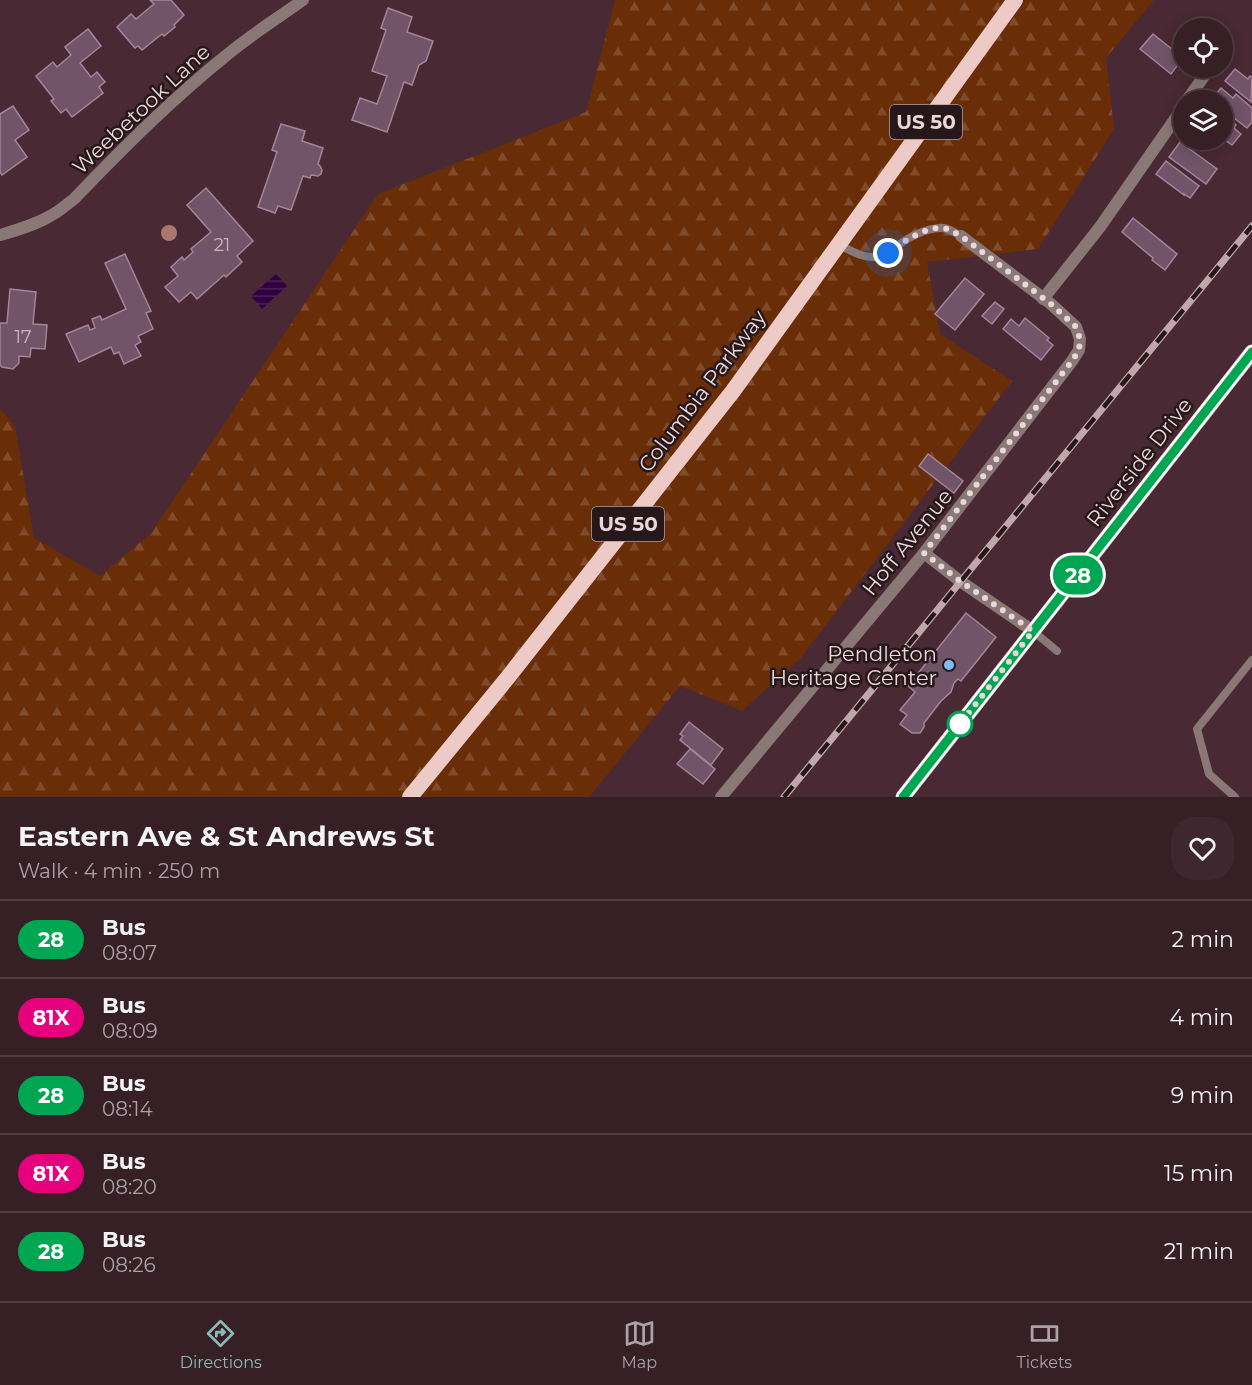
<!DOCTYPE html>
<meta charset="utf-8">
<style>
body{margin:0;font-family:Montserrat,sans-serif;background:#3e272e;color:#f1f3f6;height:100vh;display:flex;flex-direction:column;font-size:22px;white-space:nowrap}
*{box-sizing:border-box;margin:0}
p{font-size:20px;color:#aaa2a7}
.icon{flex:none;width:33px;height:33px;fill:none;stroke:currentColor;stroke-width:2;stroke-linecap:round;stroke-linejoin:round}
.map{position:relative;height:797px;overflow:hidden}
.details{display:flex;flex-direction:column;background:#371f26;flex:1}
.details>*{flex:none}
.badge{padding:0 12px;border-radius:20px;font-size:21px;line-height:39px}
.tools{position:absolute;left:1173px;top:18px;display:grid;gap:12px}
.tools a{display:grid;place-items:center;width:60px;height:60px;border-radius:50%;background:#371f26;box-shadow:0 3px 15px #0003,0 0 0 2px #513d43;font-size:30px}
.you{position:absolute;width:30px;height:30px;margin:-15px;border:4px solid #fff;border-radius:50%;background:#1a73e8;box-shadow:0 0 0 9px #1a73e833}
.map>.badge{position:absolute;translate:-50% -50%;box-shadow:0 0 0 3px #fff}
.round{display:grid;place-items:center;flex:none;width:63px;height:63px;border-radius:24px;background:#3e272e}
.summary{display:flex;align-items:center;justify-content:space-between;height:102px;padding:0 18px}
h1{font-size:28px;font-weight:700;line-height:45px}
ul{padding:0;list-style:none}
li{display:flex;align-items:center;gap:18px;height:78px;padding:0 18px;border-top:2px solid #513d43}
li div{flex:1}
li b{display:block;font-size:22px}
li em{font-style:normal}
li .badge{min-width:66px;font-weight:700;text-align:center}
.menu{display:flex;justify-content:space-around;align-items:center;height:84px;border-top:2px solid #513d43;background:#371f26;font-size:16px;color:#aaa2a7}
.menu a{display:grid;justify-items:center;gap:3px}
.menu .selected{color:#8bbbb9}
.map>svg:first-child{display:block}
.forest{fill:url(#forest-firs)}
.water{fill:url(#water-rules)}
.building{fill:#715468;stroke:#a4849a;stroke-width:1.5}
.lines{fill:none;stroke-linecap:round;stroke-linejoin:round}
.service{stroke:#8a7876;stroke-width:8}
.minor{stroke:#8a7876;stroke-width:12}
.primary{stroke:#dfbbb8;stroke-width:15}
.trunk{stroke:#edcac6;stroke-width:16}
.rail-casing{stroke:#bfa7ad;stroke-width:7}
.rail{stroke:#26171b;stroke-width:4.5;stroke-dasharray:14;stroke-linecap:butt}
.tree{fill:#a9786b}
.line-casing{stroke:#fff;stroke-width:14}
.line{stroke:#00a651;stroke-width:9}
.walk{stroke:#ebd6db;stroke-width:6;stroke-dasharray:0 10.8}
.poi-dot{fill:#7cbef9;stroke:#26171b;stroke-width:2}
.stop-dot{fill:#fff;stroke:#00a651;stroke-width:3}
.labels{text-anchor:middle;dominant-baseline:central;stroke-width:5;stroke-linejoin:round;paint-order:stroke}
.number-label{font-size:18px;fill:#ccb6be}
.shield{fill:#26171b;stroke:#b09da1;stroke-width:1.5}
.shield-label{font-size:20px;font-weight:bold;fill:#ebd6db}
.street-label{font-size:21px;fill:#ebd6db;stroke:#26171b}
.poi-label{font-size:21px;fill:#ebd6db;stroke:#26171b;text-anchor:end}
</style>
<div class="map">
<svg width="1252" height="797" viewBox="0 0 1252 797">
<defs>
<pattern id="forest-firs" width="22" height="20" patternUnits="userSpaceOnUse" patternTransform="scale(1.5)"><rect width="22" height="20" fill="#692d07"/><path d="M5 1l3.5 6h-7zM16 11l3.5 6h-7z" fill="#7f4b2b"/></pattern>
<pattern id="water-rules" width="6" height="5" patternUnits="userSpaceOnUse" patternTransform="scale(1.5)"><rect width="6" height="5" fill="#300040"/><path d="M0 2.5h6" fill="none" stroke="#4e245b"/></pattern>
</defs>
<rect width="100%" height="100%" fill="#492933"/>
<path class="forest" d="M615,0H1154L1106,58L1114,129L1038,249L927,262L940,334L1012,381L800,659L742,711L680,686L589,797H0V408L15,426L34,538L100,576L151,533L378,194L586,112Z"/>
<path class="water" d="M276,274L287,286L262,309L251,296Z"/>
<g class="building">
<path d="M150,0H171L184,15L174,25L175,27L164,36L162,34L142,50L138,46L135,48L117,27L131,14L136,19L154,4Z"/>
<path d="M388,8L412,17L407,32L433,41L426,61L419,65L412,85L404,82L387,132L352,120L360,98L377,104L387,76L372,71L386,30L381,28Z"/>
<path d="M88,29L101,46L80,63L91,77L97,72L105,82L99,87L103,93L72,117L66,109L61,113L51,101L54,99L36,76L53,62L57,67L71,55L65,47Z"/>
<path d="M1153,34L1183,58L1171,74L1140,49Z"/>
<path d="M1235,69L1248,79L1250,76L1252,77L1251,102L1225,81Z"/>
<path d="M1221,88L1233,98L1236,94L1252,108V122L1247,128L1222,109V100H1211Z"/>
<path d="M13,106L29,130L15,140L27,157L2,175L0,172V114Z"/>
<path d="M1222,114L1236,125L1234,128L1241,134L1232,145L1222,138Z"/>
<path d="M281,124L305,131L302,141L323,148L318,164L320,166L322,170L321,174L318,176L311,175L310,178L303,176L291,210L278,206L275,213L258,207L277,152L272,150Z"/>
<path d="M1180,142L1217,169L1206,184L1169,157Z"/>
<path d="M1166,161L1199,186L1190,198L1184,194V195L1156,174Z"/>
<path d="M206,188L253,241L237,256L242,262L226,277L224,275L197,299L191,292L179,302L165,287L178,276L171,267L182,257L184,260L193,252L191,249L211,232L187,205Z"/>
<path d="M1133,218L1177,254L1165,270L1152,260L1153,258L1122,232Z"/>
<path d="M125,254L151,311L146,313L153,329L138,336L141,342L135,345L141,356L124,364L119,352L114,354L111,347L79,362L66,334L88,325L90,330L95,328L92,319L100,316L102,320L126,309L105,263Z"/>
<path d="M965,278L984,294L955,330L935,314Z"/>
<path d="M10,289L36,292L33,324L47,325L45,349L31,348L30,357L19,356V363L13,369L2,367L0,365V323H7Z"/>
<path d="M995,302L1004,309L992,324L982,316Z"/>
<path d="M1025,318L1049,338L1047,340L1053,345L1041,360L1003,329L1011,319L1019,326Z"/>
<path d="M928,454L963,481L954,493L919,466Z"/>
<path d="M966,613L996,637L961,681L958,679L954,683L951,692L941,701L924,723V727L920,733H912L900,724L907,715L900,710L915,692L908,686Z"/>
<path d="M689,722L723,749L711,765L680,740L683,736L680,734Z"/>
<path d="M690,749L715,769L703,784L677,764Z"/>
</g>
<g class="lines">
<g class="service">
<path d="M839,245C850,250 862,258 875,257C885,256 892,250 900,244C910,236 926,229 939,228C947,227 954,232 961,236"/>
<path d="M1033,631L1057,651"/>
<path d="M1235,797L1209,774L1197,729L1252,660"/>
</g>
<g class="minor">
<path d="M1204,28L1205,24"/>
<path d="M1187,100L1210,68"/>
<path d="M0,235C17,230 35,225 50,216C59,212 66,205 74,199C123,148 173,98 228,54C252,34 278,18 303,0"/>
<path d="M1043,299L1100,227L1184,106"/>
<path d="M924,553L960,581L1033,631"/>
<path d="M721,797L924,553L1072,361L1079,350L1080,339L1076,327L1051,304L961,236"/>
</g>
<path class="primary" d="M903,797L1252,352"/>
<path class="trunk" d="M410,797L509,676L733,391L1015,0"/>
<defs>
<path id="rail" d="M784,797L1252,226"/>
</defs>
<use href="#rail" class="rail-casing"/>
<use href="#rail" class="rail"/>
</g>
<circle class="tree" cx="169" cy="233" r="8"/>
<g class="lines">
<defs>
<path id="line" d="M903,797L1252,352"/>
</defs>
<use href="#line" class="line-casing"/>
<use href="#line" class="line"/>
<path class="walk" d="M888,253C901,243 926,226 943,228C950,229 955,233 961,236L1051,304L1076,327L1080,339L1079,350L1072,361L924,553L960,581L1033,631L960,724"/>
</g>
<circle class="poi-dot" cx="949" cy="665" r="6"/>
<circle class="stop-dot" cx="960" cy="724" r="12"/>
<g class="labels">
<g class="number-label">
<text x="222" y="245">21</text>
<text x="23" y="337">17</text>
</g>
<g class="shield">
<rect x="890" y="105" width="72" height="34" rx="4.5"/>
<rect x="592" y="507" width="72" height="34" rx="4.5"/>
</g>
<g class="shield-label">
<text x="926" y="122">US 50</text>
<text x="628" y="524">US 50</text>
</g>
<g class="street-label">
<text transform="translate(141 109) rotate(-43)">Weebetook Lane</text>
<text transform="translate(702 391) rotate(-53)">Columbia Parkway</text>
<text transform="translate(1139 462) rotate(-52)">Riverside Drive</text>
<text transform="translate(907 542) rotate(-51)">Hoff Avenue</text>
</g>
<g class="poi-label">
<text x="937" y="653">Pendleton<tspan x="937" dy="24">Heritage Center</tspan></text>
</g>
</g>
</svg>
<div class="tools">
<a><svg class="icon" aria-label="locate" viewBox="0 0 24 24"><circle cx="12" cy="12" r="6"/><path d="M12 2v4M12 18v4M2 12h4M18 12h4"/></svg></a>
<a><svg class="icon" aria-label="layers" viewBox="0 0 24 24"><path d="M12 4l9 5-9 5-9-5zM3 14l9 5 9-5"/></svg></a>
</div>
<div class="you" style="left:888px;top:253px"></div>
<b class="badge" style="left:1078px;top:575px;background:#00a651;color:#fff">28</b>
</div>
<section class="details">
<div class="summary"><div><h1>Eastern Ave &amp; St Andrews St</h1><p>Walk · 4 min · 250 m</p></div><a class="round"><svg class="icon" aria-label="heart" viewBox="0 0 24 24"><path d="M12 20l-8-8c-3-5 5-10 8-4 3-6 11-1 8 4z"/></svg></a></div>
<ul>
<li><span class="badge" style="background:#00a651;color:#fff">28</span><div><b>Bus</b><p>08:07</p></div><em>2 min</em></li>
<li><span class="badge" style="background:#e6007e;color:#fff">81X</span><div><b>Bus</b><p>08:09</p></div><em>4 min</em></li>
<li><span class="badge" style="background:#00a651;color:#fff">28</span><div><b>Bus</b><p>08:14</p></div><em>9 min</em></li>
<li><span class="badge" style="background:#e6007e;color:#fff">81X</span><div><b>Bus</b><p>08:20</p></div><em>15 min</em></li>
<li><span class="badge" style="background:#00a651;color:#fff">28</span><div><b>Bus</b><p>08:26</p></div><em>21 min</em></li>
</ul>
</section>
<nav class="menu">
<a class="selected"><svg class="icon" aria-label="directions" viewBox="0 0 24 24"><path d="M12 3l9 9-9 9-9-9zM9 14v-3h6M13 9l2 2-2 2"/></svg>Directions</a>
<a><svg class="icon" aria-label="map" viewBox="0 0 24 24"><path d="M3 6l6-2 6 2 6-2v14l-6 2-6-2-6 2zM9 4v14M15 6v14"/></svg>Map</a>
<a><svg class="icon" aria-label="tickets" viewBox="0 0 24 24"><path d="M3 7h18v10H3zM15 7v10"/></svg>Tickets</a>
</nav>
